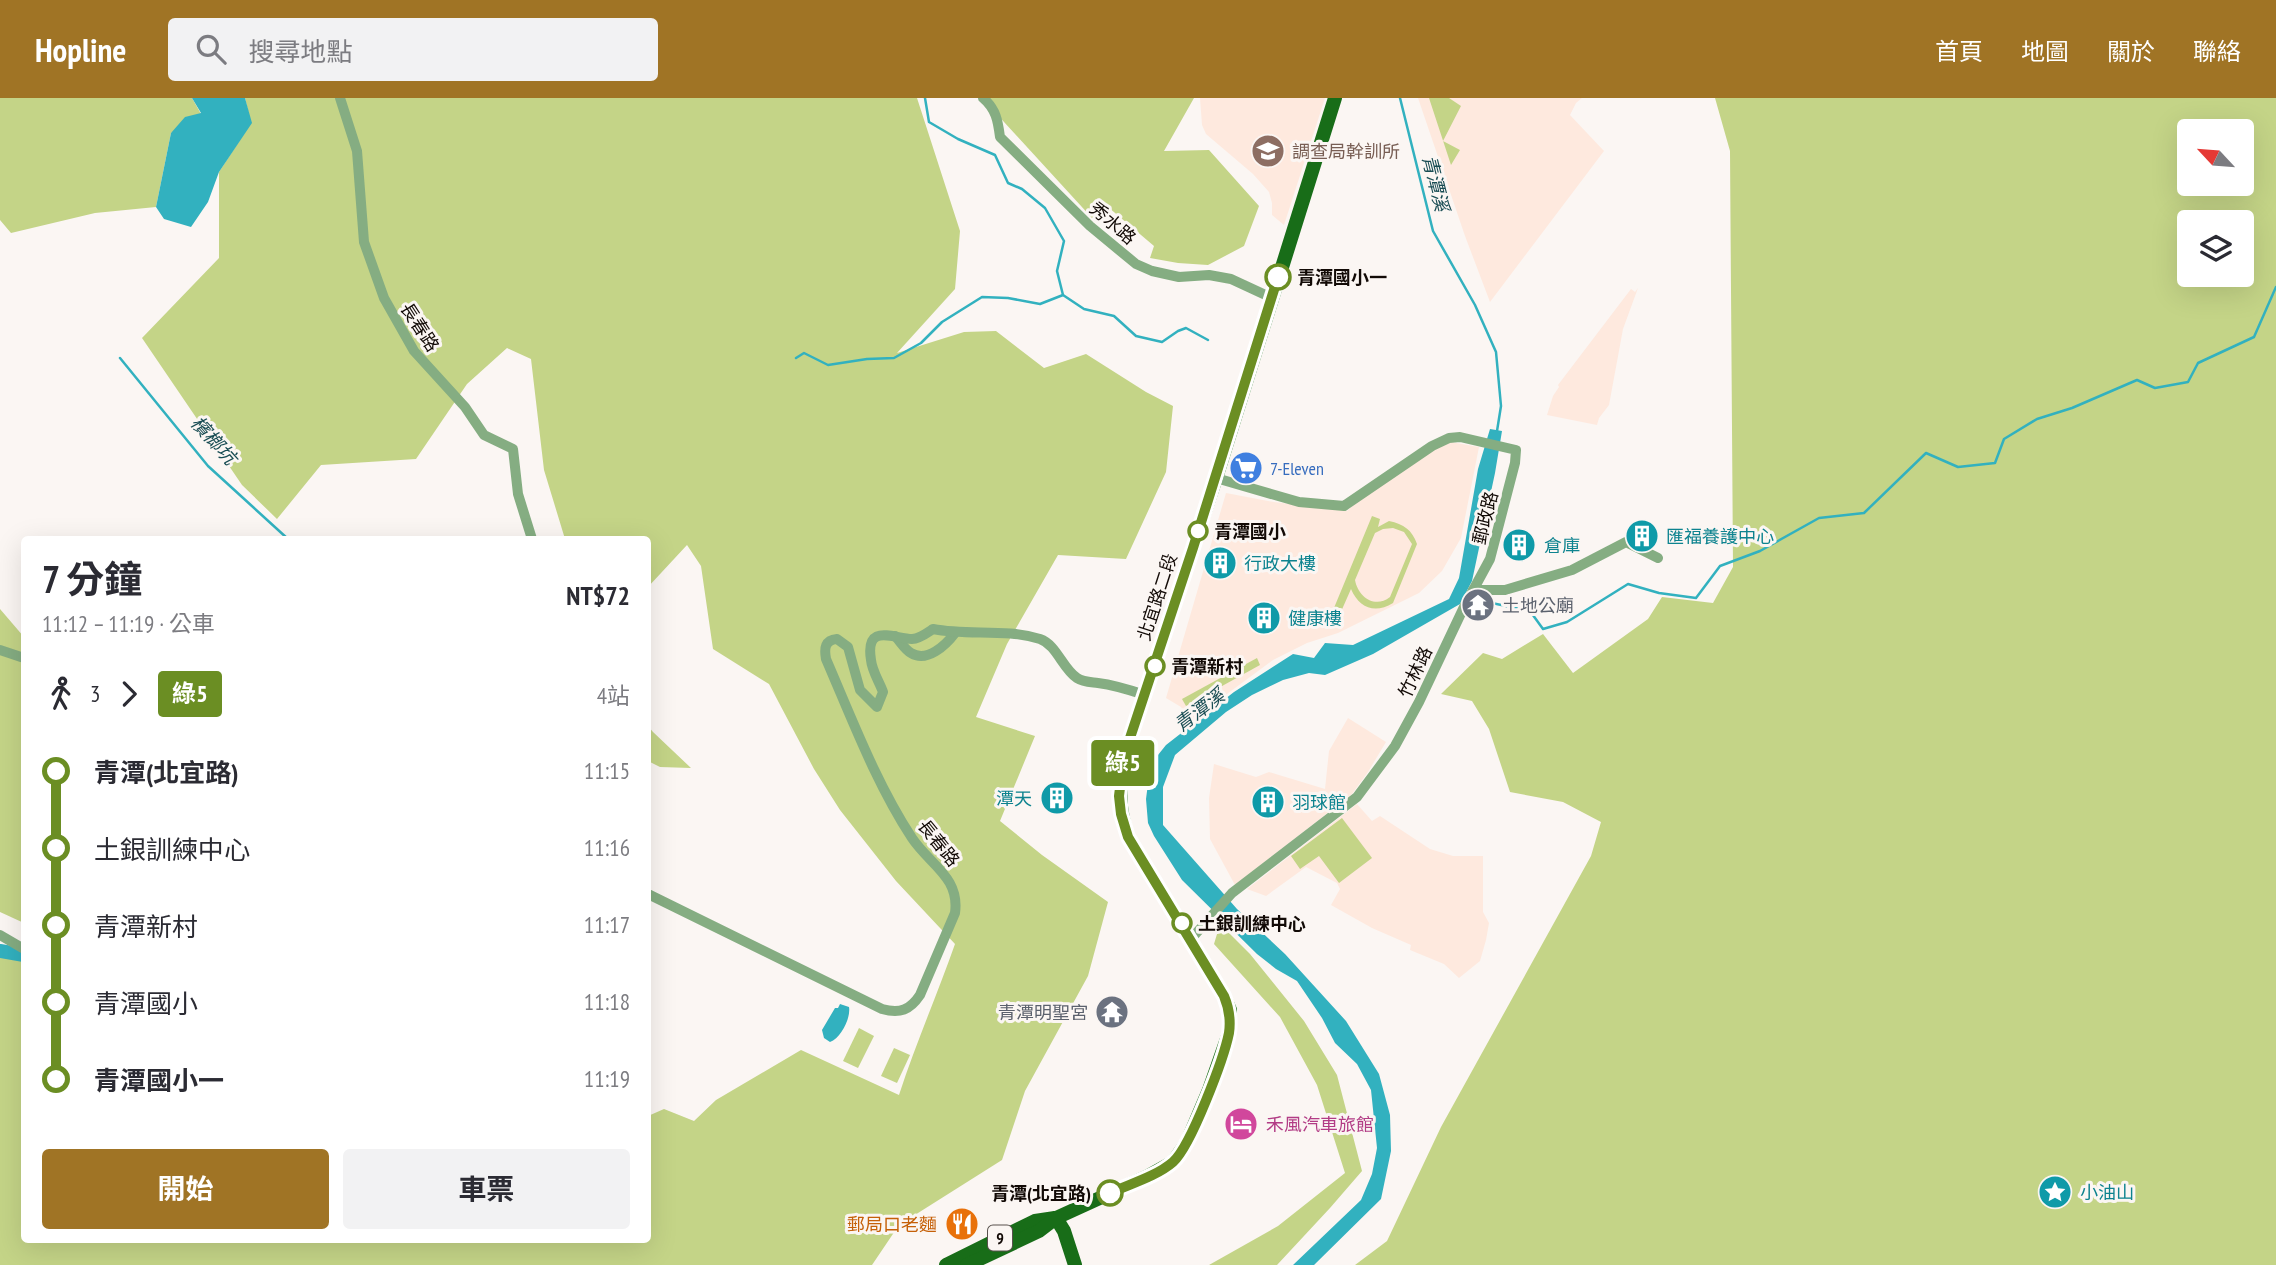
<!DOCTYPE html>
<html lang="zh-TW">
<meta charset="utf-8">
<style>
body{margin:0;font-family:"PT Sans Narrow","Noto Sans TC",sans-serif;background:#f2f2f3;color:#2b2b33;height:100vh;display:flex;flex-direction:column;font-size:26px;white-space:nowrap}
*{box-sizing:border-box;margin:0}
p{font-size:23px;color:#7c7c81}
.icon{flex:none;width:38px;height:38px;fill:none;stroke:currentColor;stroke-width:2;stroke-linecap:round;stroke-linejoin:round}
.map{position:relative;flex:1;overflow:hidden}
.details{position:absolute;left:21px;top:438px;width:630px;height:707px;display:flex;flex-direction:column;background:#fff;border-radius:7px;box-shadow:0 7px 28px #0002}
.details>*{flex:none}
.badge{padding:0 14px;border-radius:5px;font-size:24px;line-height:46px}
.needle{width:46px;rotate:296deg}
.buttons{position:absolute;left:2177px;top:21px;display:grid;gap:14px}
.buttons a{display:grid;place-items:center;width:77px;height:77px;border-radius:7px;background:#fff;box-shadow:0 7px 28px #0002;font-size:35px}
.map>.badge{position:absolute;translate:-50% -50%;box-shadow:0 0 0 4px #fff}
.legs{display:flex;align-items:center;gap:10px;height:77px;padding:0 21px;font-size:23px}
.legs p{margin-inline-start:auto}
.headline{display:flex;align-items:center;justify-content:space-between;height:119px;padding:0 21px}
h1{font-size:38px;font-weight:700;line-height:52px}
.cta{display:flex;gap:14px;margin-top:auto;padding:14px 21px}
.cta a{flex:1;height:80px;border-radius:7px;background:#a07425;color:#fff;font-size:28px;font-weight:700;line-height:80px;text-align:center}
.cta a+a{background:#f2f2f3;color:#2b2b33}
ul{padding:0 21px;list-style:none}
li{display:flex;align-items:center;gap:24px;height:77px;font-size:26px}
li i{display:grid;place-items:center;width:10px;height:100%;margin:0 9px;background:currentColor}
li i::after{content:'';width:18px;height:18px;margin:-9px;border:5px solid;border-radius:50%;background:#fff}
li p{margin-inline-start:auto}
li:first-child i{background:linear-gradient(#0000 50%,currentColor 0)}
li:last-child i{background:linear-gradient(currentColor 50%,#0000 0)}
header{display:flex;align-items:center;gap:42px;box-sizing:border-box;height:98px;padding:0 35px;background:#a07425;color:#fff}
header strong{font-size:33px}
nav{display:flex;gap:38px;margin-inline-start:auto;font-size:24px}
.search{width:490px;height:63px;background:#f2f2f3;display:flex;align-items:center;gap:18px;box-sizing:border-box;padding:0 24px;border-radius:7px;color:#7c7c81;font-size:26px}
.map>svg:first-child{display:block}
.built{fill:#fee9de}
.green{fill:#c4d487;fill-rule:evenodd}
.water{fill:#32b1bf}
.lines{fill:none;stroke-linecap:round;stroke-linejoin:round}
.stream{stroke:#32b1bf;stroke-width:2.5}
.river{stroke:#32b1bf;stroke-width:14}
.minor{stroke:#85ad82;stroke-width:10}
.primary{stroke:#186d18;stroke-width:14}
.line-1-casing{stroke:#fff;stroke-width:16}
.line-1{stroke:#6b8e23;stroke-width:10}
.stop-1-dot{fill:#fff;stroke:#6b8e23;stroke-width:3.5}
.labels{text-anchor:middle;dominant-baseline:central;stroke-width:6;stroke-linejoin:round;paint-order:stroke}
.shield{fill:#fbf6f3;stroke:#58514d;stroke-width:2}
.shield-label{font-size:16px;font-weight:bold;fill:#120a06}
.education-label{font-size:18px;fill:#785e54;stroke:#fbf6f3;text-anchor:start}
.street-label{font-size:18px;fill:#120a06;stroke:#fbf6f3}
.stop-label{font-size:18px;font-weight:bold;fill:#120a06;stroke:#fbf6f3;text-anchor:start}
.shop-label{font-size:18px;fill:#366cbe;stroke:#fbf6f3;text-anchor:start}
.culture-label{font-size:18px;fill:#0d838f;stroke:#fbf6f3;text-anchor:start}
.worship-label{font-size:18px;fill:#5b616d;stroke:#fbf6f3;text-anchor:start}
.hotel-label{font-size:18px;fill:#b23c85;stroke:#fbf6f3;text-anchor:start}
.food-label{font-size:18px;fill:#c56008;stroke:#fbf6f3;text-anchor:end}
.water-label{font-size:19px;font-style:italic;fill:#184c53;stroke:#fbf6f3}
</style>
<header>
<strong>Hopline</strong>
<div class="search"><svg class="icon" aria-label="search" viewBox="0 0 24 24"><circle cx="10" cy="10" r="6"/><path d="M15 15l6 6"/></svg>搜尋地點</div>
<nav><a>首頁</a><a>地圖</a><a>關於</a><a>聯絡</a></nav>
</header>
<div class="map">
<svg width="2276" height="1167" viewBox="0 0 2276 1167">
<rect width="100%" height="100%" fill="#fbf6f3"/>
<g class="built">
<path d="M1200,0H1325L1284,127L1272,117V105L1269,94L1253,76L1206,36L1202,27Z"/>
<path d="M1418,0H1582L1576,5L1570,17L1604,53L1490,204L1465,138Z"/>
<path d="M1638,190L1623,231L1609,307L1599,320L1597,327L1547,317L1553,298L1559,289L1558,287L1631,191L1635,194Z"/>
<path d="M1451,344L1479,349L1461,440L1442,473L1419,495L1338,535L1307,545L1273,562L1189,624L1181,609L1166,600L1226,395L1274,404L1347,413L1361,400L1434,351Z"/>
<path d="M1348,620L1386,644L1368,674L1352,696L1235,787L1210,741L1209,700L1214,666L1256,679L1269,674L1325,691L1329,653Z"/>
<path d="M1357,706L1372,723L1380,718L1430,751L1453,758H1483V814L1489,825L1486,842L1480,863L1459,880L1444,866L1410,852L1411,847L1372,830L1331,807L1340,791L1337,785L1306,769L1266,798L1247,791Z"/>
</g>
<g class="green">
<path d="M0,0H192L201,16L171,35L156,109L95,115L11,135L0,122Z"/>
<path d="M245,0H917L960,133L955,191L897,255L964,234L996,233L1044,270L1086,256L1146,294L1173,308L1166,374L1126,461L1058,457L1007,546L976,619L1035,638L1000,723L1042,757L1108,804L1088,878L1025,993L1002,1062L899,1127L872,1167H0V853L24,858V1141H648V1018L664,1011L694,1023L716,1002L801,952L899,997C916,945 937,897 955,846L896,783L840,712L814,671L769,586L713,551L701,468L687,447L648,489V441H565L544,372L531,261L507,250L467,286L416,361L321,367L277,421L242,387L142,240L219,160V74L251,25Z"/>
<path d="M982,0H1194L1164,53L1209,52L1259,108L1244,148L1208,167L1178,165L1150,160L1154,148L1108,109L1092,120Z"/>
<path d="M1429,0H1449L1461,8L1443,43L1460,52L1451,67Z"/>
<path d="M1715,0H2276V1167H1355L1387,1143L1441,1029L1591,758L1601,724L1563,704L1510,694L1489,631L1472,603L1441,596L1483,555L1502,561L1543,536L1573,575L1648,521L1662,499L1713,505L1733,469L1730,53ZM2189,33H2242V86H2189ZM2189,124H2242V177H2189Z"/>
<path d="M1372,418L1380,421L1378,429L1389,423C1404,426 1412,432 1417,446L1393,505C1375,516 1359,510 1351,491L1336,525L1329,522ZM1393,430L1404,434L1412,446L1390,499C1375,511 1358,499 1355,482L1375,435L1383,431Z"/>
<path d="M0,511L24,539V825L0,814Z"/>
<path d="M1257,560L1260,567L1186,608L1182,601Z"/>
<path d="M648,628L653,634L691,670L660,669L648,663Z"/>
<path d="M1342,720L1372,760L1339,785L1319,758L1300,771L1291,758Z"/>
<path d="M1220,826L1250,856L1304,923L1337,977L1362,1073L1330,1110L1277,1167H1209L1278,1128L1345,1075L1317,987L1280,919L1214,846Z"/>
<path d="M859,930L874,938L858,970L843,963Z"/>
<path d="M894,950L910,957L897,985L881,978Z"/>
</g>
<g class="water">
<path d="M192,0H245L252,25L219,74L208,104L191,129L164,121L156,109L171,35L185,19L201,15Z"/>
<path d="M1490,331L1502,333L1495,375L1472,483L1460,506L1373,556L1325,577L1309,575L1283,582L1252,597L1226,614L1175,657L1163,689V727L1237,811L1285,856L1346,923L1379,976L1390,1017L1391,1053L1381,1101L1314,1167H1293L1361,1102L1372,1076L1377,1050L1371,992L1357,966L1335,945L1322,920L1297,883L1276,871L1257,856L1182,782L1154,738L1148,725L1146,701L1149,678L1158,657L1166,647L1234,594L1293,556L1314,560L1325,545L1353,547L1449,501L1459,480L1478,371Z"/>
<path d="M840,906L849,909C851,920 841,940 830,944L824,940L822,932L835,910H838Z"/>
</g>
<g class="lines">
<g class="stream">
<path d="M925,0L929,24L958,41L995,57L1008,85L1022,91L1045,110L1064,143L1057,173L1063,197L1084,211L1114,218L1136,238L1162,244L1178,233L1186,230L1208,242"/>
<path d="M1400,0L1433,133L1475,207L1496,254L1501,308L1497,333"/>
<path d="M120,260L208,368L288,441"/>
<path d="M796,260L804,255L828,267L867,261L894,260L921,245L942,224L982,199L1008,200L1040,206L1063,197"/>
<path d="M1473,501L1530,513L1543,531L1567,524L1628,486L1659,495L1696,500L1720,468L1760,453L1819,420L1864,415L1926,355L1958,369L1995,365L2004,341L2037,321L2072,310L2137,282L2155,290L2188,284L2198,265L2254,239L2276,189"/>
</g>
<path class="river" d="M0,853L24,857"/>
<g class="minor">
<path d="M340,0L357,53L364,144L384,200L414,253L465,309L484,337L513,351L518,396L532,441"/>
<path d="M983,0C996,11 998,23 1000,39L1090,128L1136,166L1152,173L1179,179L1209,177L1231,181L1272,200"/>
<path d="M1473,492H1505L1572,472L1626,444L1658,460"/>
<path d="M895,538C900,543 905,552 911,555C927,565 946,547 955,535"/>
<path d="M0,552L24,560"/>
<path d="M648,796L882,911C900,916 910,912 920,897L955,815C960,779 930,767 912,740C876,685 852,621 826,561C824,550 825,542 837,541L848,549L860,592L877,609L883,594C879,583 872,573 871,562C865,525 892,540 912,541C919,541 927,535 933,531C969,538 1005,530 1040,541C1057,547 1062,570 1077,580C1083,584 1091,584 1098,585C1114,587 1130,592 1145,597"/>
<path d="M0,837L24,851"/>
<path d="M1191,841L1232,795L1357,699L1395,648L1419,604L1464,509L1490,461L1515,365L1516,352L1460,339L1449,340L1432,348L1344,408L1299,404L1216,380"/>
</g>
<g class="primary">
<path d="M1056,1120L1064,1133L1075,1167"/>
<path d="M946,1167L1035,1123L1055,1120"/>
<path d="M967,1167L1039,1133L1056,1120L1148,1078L1173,1064L1187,1044L1209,992L1229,935L1230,912L1224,898L1128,739C1118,708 1119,690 1124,658L1216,380L1335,0"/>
</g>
</g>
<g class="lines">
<defs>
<path id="line-1" d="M1110,1095C1130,1086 1157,1078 1173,1064C1191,1048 1224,960 1229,935C1231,921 1229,910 1224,898L1128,739L1121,716L1119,698L1124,658L1193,450L1278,179"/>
</defs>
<use href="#line-1" class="line-1-casing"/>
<use href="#line-1" class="line-1"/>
</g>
<defs>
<symbol id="university-disc" viewBox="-11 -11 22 22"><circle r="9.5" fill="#8d6e63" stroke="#fbf6f3"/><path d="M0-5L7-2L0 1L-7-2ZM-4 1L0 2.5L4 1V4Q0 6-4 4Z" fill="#fff"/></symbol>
<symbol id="supermarket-disc" viewBox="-11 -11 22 22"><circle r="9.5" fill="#3f7fe0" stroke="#fbf6f3"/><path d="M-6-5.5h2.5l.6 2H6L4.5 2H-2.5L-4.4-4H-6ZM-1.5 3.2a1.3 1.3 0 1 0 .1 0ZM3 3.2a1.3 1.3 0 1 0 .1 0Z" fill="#fff"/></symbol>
<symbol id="building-disc" viewBox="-11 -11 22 22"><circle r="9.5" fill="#0f9aa8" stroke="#fbf6f3"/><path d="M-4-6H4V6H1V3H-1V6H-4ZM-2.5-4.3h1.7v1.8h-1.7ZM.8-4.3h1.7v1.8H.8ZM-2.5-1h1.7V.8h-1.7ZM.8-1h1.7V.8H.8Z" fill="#fff"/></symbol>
<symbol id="temple-disc" viewBox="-11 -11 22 22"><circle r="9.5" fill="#6b7280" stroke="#fbf6f3"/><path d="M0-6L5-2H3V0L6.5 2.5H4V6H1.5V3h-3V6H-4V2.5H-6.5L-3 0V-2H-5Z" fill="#fff"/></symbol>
<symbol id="hotel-disc" viewBox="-11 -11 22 22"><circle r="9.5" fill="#d1479c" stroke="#fbf6f3"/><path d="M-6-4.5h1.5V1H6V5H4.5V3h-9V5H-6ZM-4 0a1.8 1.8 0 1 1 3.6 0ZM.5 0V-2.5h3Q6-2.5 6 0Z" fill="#fff"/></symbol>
<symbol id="sight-disc" viewBox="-11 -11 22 22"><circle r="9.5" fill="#0f9aa8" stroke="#fbf6f3"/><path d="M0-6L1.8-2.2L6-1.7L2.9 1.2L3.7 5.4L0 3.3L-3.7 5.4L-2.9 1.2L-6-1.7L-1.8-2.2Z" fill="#fff"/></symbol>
<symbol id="restaurant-disc" viewBox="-11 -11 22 22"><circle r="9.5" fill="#e8710a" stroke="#fbf6f3"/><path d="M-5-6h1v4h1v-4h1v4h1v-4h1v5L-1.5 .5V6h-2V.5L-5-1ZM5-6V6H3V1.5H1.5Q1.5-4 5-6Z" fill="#fff"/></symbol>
</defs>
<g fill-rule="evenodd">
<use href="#university-disc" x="1249" y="34" width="38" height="38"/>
<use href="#supermarket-disc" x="1227" y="351" width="38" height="38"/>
<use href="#building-disc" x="1623" y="419" width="38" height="38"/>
<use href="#building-disc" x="1500" y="428" width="38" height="38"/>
<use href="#building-disc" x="1201" y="446" width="38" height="38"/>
<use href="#temple-disc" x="1459" y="488" width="38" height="38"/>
<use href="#building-disc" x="1245" y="501" width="38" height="38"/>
<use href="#building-disc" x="1038" y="681" width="38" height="38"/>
<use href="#building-disc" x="1249" y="685" width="38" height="38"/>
<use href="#temple-disc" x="1093" y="895" width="38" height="38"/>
<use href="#hotel-disc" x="1222" y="1007" width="38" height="38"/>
<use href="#sight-disc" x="2036" y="1075" width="38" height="38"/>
<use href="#restaurant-disc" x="943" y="1107" width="38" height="38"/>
</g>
<g class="stop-1-dot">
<circle cx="1278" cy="179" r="12"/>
<circle cx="1198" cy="433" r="9"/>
<circle cx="1155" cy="568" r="9"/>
<circle cx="1182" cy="825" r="9"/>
<circle cx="1110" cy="1095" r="12"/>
</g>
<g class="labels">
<rect class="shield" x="988" y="1127.5" width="24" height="25" rx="5"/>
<g class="shield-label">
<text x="1000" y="1140">9</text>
</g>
<g class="education-label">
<text x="1292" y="53">調查局幹訓所</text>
</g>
<g class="street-label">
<text transform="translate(1113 125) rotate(41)">秀水路</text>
<text transform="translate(420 229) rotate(57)">長春路</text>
<text transform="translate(1485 420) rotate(-76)">郵政路</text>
<text transform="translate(1157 499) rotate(-72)">北宜路二段</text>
<text transform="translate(1415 574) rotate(-65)">竹林路</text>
<text transform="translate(939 745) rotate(51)">長春路</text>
</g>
<g class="stop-label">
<text x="1297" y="179">青潭國小一</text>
<text x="1214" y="433">青潭國小</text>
<text x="1171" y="568">青潭新村</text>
<text x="1198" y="825">土銀訓練中心</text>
<text x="1091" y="1095" text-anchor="end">青潭(北宜路)</text>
</g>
<g class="shop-label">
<text x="1270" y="370">7-Eleven</text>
</g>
<g class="culture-label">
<text x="1666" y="438">匯福養護中心</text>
<text x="1544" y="447">倉庫</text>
<text x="1244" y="465">行政大樓</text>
<text x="1288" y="520">健康樓</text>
<text x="1032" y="700" text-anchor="end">潭天</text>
<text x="1292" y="704">羽球館</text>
<text x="2080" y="1094">小油山</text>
</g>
<g class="worship-label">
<text x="1502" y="507">土地公廟</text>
<text x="1088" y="914" text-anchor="end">青潭明聖宮</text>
</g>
<g class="hotel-label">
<text x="1266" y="1026">禾風汽車旅館</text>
</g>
<g class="food-label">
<text x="937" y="1126">郵局口老麵</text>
</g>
<g class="water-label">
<text transform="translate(1436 85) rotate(76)">青潭溪</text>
<text transform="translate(214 342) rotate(48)">檳榔坑</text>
<text transform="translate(1199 612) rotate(-37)">青潭溪</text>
</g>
</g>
</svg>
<div class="buttons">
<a><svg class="needle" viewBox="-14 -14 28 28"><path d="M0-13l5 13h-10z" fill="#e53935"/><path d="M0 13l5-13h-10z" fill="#7c7c81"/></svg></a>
<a><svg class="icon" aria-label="layers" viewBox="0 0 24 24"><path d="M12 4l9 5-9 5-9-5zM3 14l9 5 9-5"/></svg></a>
</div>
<b class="badge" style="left:1123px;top:665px;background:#6b8e23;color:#fff">綠5</b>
<section class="details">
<div class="headline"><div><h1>7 分鐘</h1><p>11:12 – 11:19 · 公車</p></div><b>NT$72</b></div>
<div class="legs"><svg class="icon" aria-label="walk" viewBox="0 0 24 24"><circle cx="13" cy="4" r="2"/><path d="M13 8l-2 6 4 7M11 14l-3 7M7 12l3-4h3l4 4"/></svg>3<svg class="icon" aria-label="forward" viewBox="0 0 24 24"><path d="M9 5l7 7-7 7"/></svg><b class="badge" style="background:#6b8e23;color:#fff">綠5</b><p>4站</p></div>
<ul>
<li><i style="color:#6b8e23"></i><b>青潭(北宜路)</b><p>11:15</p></li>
<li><i style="color:#6b8e23"></i><span>土銀訓練中心</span><p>11:16</p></li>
<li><i style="color:#6b8e23"></i><span>青潭新村</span><p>11:17</p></li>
<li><i style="color:#6b8e23"></i><span>青潭國小</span><p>11:18</p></li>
<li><i style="color:#6b8e23"></i><b>青潭國小一</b><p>11:19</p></li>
</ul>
<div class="cta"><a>開始</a><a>車票</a></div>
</section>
</div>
